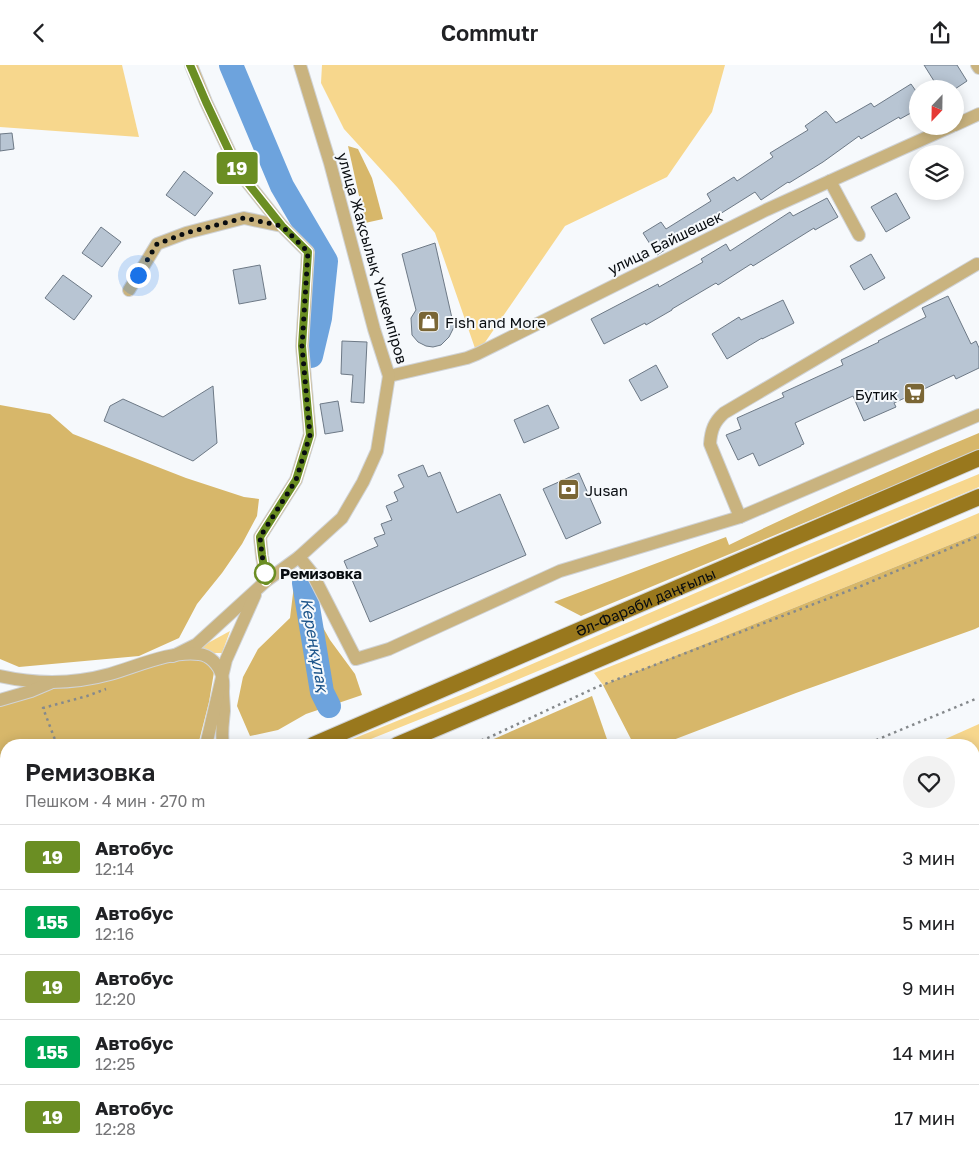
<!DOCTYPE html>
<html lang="ru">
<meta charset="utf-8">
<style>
body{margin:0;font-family:"Golos Text",sans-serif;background:#f2f2f2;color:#202124;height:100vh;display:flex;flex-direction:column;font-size:19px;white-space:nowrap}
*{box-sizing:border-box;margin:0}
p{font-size:16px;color:#757577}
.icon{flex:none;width:28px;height:28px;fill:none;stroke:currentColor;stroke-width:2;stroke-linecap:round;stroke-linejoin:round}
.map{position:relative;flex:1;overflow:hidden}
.details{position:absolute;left:0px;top:674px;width:980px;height:421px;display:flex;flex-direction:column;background:#fff;border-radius:20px 20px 0 0;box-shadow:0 2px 12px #0003}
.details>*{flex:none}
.badge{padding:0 10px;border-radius:4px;font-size:18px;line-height:32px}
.needle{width:32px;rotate:202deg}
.controls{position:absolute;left:909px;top:15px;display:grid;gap:10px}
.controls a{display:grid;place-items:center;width:55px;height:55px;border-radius:50%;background:#fff;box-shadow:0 2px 12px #0003;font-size:25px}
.you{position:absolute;width:25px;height:25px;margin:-12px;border:4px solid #fff;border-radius:50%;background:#1a73e8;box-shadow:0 0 0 8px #1a73e833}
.map>.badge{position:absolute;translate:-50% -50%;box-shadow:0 0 0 2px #fff}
.round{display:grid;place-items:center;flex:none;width:52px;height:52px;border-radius:26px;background:#f2f2f2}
.headline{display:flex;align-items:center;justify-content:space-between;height:85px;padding:0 25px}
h1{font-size:24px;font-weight:600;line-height:38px}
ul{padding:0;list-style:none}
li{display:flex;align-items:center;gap:15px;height:65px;padding:0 25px;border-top:1px solid #e0e0e0}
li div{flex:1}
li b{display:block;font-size:19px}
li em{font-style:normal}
li .badge{min-width:55px;font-weight:700;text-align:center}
header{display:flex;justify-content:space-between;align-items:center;height:65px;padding:0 25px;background:#fff;font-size:22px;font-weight:600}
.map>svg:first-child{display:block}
.green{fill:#f7d78d}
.forest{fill:#d7b76a}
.water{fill:#6da3dd;stroke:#4f76a0}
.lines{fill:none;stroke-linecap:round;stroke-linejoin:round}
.river{stroke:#6da3dd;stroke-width:24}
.building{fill:#b8c5d3;stroke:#6d7986}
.minor-casing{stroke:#d0d3d6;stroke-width:14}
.major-casing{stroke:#d0d3d6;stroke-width:18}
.path{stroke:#85898c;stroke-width:2.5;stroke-dasharray:2.5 4;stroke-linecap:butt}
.minor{stroke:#c9b37f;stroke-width:12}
.major{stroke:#99781d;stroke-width:16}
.line-casing{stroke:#fff;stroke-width:11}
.line{stroke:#6b8e23;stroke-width:8}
.walk{stroke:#080c10;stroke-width:5;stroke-dasharray:0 9}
.stop-dot{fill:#fff;stroke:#6b8e23;stroke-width:2.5}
.labels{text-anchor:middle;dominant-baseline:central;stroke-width:4;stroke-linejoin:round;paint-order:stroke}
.street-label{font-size:15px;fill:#080c10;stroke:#f6f9fc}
.poi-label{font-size:15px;fill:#080c10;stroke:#f6f9fc;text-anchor:start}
.stop-label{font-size:15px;font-weight:bold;fill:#080c10;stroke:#f6f9fc;text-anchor:start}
.water-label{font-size:16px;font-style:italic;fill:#1c548a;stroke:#f6f9fc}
</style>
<header><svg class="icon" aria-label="back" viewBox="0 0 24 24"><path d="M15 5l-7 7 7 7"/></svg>Commutr<svg class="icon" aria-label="share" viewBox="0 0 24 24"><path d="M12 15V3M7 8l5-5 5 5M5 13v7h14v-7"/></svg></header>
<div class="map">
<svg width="979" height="1094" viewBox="0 0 979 1094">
<rect width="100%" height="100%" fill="#f6f9fc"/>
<g class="green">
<path d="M0,0H122L139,72L0,62Z"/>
<path d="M322,0H725L712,47L667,112L565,161L477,289L435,168L397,122L344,64L321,18Z"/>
<path d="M979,409V422L473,633L356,680H338L468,627L790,487Z"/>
<path d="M979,448V468L603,620L594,608L709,562Z"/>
<path d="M230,566L222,588H211L200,584L208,578Z"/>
<path d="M979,659V1094H685L686,1089H974V680H932Z"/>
</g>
<g class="forest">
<path d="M348,81L358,84L372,113L383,154L365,158Z"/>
<path d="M0,340L50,349L73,369L186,413L244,432L259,434L257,451L242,479L222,508L197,539L179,573L139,591L19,602L0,594Z"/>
<path d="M979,368V385L581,551L554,537L726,472L729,480C811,440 895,403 979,368Z"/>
<path d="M979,468V562L975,564L796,628L660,680H634L603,620Z"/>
<path d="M295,512L330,575L355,609L362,630L306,649L278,665L250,671L237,641L243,612L258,584L290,553Z"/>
<path d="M194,589L206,598L214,607L209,637L198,680H6V759H0V635Z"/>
<path d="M592,631L609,680H480Z"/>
<path d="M6,891V1089H26L24,1094H0V893Z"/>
<path d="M375,1089H446L445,1094H376Z"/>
<path d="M451,1089H726L729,1094H465Z"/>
</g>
<g class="water">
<path d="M974,1052L979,1053V1085H974Z"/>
<path d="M816,1089H867L869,1094H821Z"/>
</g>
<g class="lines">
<g class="river">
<path d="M231,0L282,121L326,196L320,253L311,291"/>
<path d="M304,518L322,627L329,641"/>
<path d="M661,1089L664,1094"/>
</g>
</g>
<g class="building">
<path d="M924,0H957L967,16L955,24H939Z"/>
<path d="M911,19L918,29V44L900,54L899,52L861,74L859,71L823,97L789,118L788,117L761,135L755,127L712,154L713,156L691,170L690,169L657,190L643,168L661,157L666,164L711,136L707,129L734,112L737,116L773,92L770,88L808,65L805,61L826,46L836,58L871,38L874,42Z"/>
<path d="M12,68L14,84L0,86V69Z"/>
<path d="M184,106L213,128L195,151L166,130Z"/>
<path d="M896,128L910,153L886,167L871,142Z"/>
<path d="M827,133L838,152L815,165L814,163L753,201L751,199L718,220L716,218L672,244V245L646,260L645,258L604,279L591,254L658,219L659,222L703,197L701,194L726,179L730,186L790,147L793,151Z"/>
<path d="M101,162L121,177L102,202L82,188Z"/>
<path d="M435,178L454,262L449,272L441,280L433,282L426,281L418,277L412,270L411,253L416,245L402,189Z"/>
<path d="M871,189L885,213L864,225L850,201Z"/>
<path d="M260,200L266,234L239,239L233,205Z"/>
<path d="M63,210L92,231L74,255L45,233Z"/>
<path d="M948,231L971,279L976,276L979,283V303L956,314L954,310L894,338L896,342L864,356L853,331L795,358L804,379L801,380V381L759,401L753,388L738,395L726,370L741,364L737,353L784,332L782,328L843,300L841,295L879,277L878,276L926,252L922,243Z"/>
<path d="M783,235L794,258L762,274V273L727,294L712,269L739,252L741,255Z"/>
<path d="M342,276L367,277L364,338L351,337L353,310L341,309Z"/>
<path d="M656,300L668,322L641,336L629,315Z"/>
<path d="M213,321L217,378L193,396L104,356L110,341L123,334L163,352Z"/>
<path d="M338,336L343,366L325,369L320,339Z"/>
<path d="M548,340L559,363L524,378L514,355Z"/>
<path d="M423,400L428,412L440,407L457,448L500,429L526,490L370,557L344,496L378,481L374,473L385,469L381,459L392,455L386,441L398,436L394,427L404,422L398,410Z"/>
<path d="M579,408L601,458L566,474L543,424Z"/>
</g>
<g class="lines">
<defs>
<g id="minor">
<path d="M191,0L206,37L239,107L282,161"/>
<path d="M977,0L979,3"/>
<path d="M955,60L979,49"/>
<path d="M830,116L859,170"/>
<path d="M129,225L157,179L186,168L244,153L282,161L308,187L302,281L310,369L296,415L260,472L262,491L266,516"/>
<path d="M389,311L467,293L477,289L766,145L952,61"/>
<path d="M740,452L710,379C711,365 714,357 724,348L977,199"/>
<path d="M299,492L312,508L356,594L389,584L560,506L740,452L979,350"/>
<path d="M173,591L197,579L266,516L299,492L342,453L363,417L377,386L389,311L374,264L330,98L300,0"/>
<path d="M0,611C36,619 74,619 110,609C135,602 172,585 199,589C210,590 219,600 222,611C224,616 223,622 223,627C223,633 224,639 224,646C223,657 221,668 223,680"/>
<path d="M0,635L31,626L50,618"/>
<path d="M206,680L226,595L255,530"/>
<path d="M0,884L6,882"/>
<path d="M367,1089V1094"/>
<path d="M39,1094L41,1089"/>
</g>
<g id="major">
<path id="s1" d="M313,680L979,393"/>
<path d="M397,680L979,432"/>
<path d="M0,780L6,778"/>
<path d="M0,816L6,814"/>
</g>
</defs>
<use href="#minor" class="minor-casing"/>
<use href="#major" class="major-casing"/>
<g class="path">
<path d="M57,680L43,643L87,631L106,624"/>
<path d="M469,680L490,672L597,622L861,521L979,471"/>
<path d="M864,680L978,633"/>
<path d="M974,718L979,716"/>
<path d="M0,736L6,734"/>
<path d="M974,742L979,744"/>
<path d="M0,841L6,838"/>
<path d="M974,857L979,859"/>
<path d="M974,900L979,915"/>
<path d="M974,959L979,961"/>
<path d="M752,1089L753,1094"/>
<path d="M807,1089L809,1094"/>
<path d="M877,1089L879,1094"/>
</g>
<use href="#minor" class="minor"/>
<use href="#major" class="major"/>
</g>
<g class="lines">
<defs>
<path id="line" d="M190,0L206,37L239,107L282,161L308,187L302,281L310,370L296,415L260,472L262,490L266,516"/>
</defs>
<use href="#line" class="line-casing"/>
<use href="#line" class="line"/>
<path class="walk" d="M138,210L157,179L186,168L244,153L282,161L308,187L302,281L310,370L296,415L260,472L262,490L265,508"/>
</g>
<defs>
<symbol id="shop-square" viewBox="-11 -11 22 22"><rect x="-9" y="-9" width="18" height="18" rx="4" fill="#7a6635" stroke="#f6f9fc"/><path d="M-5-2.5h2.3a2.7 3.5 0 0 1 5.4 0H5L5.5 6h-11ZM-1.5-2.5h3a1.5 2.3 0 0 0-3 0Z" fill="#fff"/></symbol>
<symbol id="supermarket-square" viewBox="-11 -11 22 22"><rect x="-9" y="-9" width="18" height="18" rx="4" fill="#7a6635" stroke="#f6f9fc"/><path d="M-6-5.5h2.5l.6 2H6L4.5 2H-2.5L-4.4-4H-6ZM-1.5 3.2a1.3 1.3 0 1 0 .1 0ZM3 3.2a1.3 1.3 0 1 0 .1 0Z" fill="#fff"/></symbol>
<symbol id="bank-square" viewBox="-11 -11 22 22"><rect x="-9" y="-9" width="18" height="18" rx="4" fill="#7a6635" stroke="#f6f9fc"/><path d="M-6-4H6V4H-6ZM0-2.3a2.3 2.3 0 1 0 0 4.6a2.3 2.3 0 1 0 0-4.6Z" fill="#fff"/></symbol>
</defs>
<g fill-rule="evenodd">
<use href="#shop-square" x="416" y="244" width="25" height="25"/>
<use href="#supermarket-square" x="902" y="316" width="25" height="25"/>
<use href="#bank-square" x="556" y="412" width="25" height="25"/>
</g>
<circle class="stop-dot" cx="265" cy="508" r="10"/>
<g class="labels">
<g class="street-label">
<text transform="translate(665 177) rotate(-26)">улица Байшешек</text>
<text transform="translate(373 193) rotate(74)">улица Жақсылық Үшкемпіров</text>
<text stroke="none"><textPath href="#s1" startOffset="362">Әл-Фараби даңғылы</textPath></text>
</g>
<g class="poi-label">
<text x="445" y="257">Fish and More</text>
<text x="898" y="329" text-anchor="end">Бутик</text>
<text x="585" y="425">Jusan</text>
</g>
<g class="stop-label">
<text x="280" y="508">Ремизовка</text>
</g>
<g class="water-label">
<text transform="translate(315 580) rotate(80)">Кереңқұлақ</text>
</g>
</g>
</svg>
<div class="controls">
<a><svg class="needle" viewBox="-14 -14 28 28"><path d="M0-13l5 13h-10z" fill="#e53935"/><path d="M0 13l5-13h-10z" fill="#757577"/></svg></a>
<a><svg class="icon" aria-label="layers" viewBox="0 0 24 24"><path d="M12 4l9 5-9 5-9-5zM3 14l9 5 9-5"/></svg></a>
</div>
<div class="you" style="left:138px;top:210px"></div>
<b class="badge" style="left:237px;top:103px;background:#6b8e23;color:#fff">19</b>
<section class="details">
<div class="headline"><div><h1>Ремизовка</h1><p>Пешком · 4 мин · 270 m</p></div><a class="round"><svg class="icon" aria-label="heart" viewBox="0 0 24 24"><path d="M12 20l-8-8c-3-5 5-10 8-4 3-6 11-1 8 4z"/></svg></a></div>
<ul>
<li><span class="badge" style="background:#6b8e23;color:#fff">19</span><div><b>Автобус</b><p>12:14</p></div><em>3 мин</em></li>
<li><span class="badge" style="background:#00a651;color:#fff">155</span><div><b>Автобус</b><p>12:16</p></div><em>5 мин</em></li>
<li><span class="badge" style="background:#6b8e23;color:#fff">19</span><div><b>Автобус</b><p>12:20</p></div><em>9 мин</em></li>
<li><span class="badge" style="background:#00a651;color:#fff">155</span><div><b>Автобус</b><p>12:25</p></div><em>14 мин</em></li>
<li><span class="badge" style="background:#6b8e23;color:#fff">19</span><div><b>Автобус</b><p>12:28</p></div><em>17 мин</em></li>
</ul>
</section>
</div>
